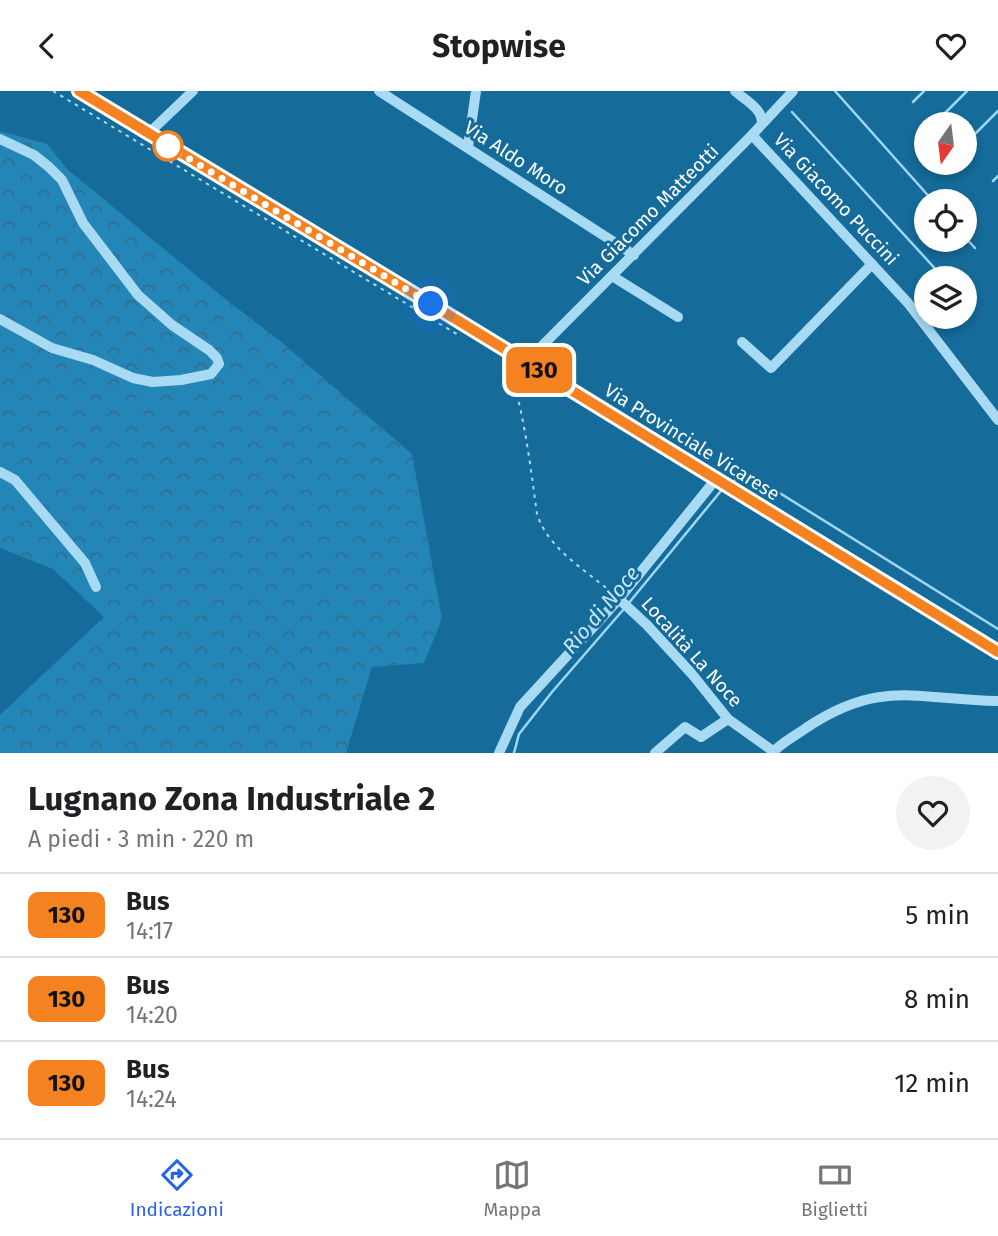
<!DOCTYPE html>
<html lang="it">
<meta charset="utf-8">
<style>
body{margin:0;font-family:"Fira Sans",sans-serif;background:#f2f2f2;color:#202124;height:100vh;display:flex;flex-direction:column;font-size:26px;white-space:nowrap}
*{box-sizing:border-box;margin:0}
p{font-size:23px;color:#757577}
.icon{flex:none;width:38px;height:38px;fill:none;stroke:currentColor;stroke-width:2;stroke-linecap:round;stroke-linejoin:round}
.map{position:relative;height:662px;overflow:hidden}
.details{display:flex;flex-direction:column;background:#fff;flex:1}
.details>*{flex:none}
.badge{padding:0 14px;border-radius:10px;font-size:24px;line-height:46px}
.needle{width:46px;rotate:194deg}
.buttons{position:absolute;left:914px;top:21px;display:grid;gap:14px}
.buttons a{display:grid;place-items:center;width:63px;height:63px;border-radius:50%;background:#fff;box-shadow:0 4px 10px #0003;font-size:35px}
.you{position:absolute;width:35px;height:35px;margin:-18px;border:5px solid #fff;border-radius:50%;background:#1a73e8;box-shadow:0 0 0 10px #1a73e833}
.map>.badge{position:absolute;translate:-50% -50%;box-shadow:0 0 0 4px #fff}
.round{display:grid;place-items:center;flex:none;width:74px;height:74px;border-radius:37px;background:#f2f2f2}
.headline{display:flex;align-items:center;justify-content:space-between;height:119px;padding:0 28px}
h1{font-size:33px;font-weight:700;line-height:52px}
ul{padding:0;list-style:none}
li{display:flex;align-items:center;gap:21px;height:84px;padding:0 28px;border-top:2px solid #e0e0e0}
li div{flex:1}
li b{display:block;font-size:26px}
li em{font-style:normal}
li .badge{min-width:77px;font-weight:700;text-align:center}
header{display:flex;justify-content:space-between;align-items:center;height:91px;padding:0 28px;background:#fff;font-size:32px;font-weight:700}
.menu{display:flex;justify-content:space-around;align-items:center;height:98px;border-top:2px solid #e0e0e0;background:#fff;font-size:19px;color:#757577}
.menu a{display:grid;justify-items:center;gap:4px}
.menu .selected{color:#2563eb}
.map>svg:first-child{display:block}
.forest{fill:url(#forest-crowns)}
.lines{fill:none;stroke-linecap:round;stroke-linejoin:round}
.stream{stroke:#9cd8f5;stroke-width:2.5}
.path{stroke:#a9daf3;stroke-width:2;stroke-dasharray:3.5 5;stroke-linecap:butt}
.minor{stroke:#a9daf3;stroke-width:10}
.major{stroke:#f5fbff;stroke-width:14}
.line-casing{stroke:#fff;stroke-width:16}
.line{stroke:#f58220;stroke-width:10}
.walk{stroke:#fff;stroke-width:7;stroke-dasharray:0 12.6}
.stop-dot{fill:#fff;stroke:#f58220;stroke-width:3.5}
.labels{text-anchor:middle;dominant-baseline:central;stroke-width:6;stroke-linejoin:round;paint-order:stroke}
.street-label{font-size:19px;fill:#fff;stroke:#156b9a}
.water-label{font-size:21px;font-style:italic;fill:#c5e9fa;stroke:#156b9a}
</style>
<header><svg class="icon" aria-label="back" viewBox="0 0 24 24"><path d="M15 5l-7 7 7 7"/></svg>Stopwise<svg class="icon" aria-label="heart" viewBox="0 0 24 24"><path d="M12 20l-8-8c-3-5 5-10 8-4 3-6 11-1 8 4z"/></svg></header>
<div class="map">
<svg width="998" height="662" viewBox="0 0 998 662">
<defs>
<pattern id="forest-crowns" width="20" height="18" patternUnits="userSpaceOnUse" patternTransform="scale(1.75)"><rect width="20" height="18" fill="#2485b7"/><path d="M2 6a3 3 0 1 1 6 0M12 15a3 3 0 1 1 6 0" fill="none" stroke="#346e8c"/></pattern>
</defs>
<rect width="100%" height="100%" fill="#156b9a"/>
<path class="forest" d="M0,40L47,53L68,79L214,199L285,254L412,363L442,528L424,572L372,576L346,662H0V624L104,526L53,478L0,457Z"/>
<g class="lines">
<g class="stream">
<path d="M835,0L933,110"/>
<path d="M913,11L924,0"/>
<path d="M792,21L940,183"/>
<path d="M934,33L967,0"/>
<path d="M964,54L998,20"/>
<path d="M993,90L998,85"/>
<path d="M964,145L975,157"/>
<path d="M735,389C745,385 752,387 762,391L998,538"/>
<path d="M628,513L720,401"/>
<path d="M514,662L519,643L552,601L623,519"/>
</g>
<g class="path">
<path d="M53,0L460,245"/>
<path d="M503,272C521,287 533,396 537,423C548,458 586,479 612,502"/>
</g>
<g class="minor">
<path d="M379,0L634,164"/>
<path d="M735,0C745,9 762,17 762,32"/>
<path d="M148,43L193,0"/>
<path d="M752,44L908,212L998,329"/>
<path d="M0,48L34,64L49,76L62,89L83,132L138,204L172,234L209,259L217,267L219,273L211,283L181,289L153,291L133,287L93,269L52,257L0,228"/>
<path d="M468,56L476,0"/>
<path d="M612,185L678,226"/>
<path d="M742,251L771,277L872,173"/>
<path d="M526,271L752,44L793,0"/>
<path d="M0,381L15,389L85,472L96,496"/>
<path d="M619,508L647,534L692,583L728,628L773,660"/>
<path d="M499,662L520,616L619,508L716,388"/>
<path d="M655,662L685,636L701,646L728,628"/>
<path d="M772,662C781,652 795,645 806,637C880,587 918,609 998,610"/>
</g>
<path class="major" d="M79,0L431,213L998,561"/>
</g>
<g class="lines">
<defs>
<path id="line" d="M79,0L431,213L998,561"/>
</defs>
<use href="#line" class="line-casing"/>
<use href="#line" class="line"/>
<path class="walk" d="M168,55L431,213"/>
</g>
<circle class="stop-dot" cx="168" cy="55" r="14"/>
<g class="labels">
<g class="street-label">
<text transform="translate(516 67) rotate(33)">Via Aldo Moro</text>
<text transform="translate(836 108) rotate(47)">Via Giacomo Puccini</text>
<text transform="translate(648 124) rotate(-45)">Via Giacomo Matteotti</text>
<text transform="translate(692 351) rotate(32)">Via Provinciale Vicarese</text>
<text transform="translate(692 561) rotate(48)">Località La Noce</text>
</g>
<g class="water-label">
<text transform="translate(601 519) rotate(-50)">Rio di Noce</text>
</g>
</g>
</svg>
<div class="buttons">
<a><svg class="needle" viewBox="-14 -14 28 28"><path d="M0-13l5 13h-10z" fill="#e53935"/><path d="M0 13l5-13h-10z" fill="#757577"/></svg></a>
<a><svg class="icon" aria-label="locate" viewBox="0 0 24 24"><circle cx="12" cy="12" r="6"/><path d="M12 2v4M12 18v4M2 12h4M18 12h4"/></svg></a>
<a><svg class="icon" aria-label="layers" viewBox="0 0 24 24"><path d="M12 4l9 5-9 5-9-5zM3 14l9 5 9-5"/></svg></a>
</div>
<div class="you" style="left:431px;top:213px"></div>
<b class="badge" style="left:539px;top:279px;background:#f58220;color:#111">130</b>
</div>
<section class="details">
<div class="headline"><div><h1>Lugnano Zona Industriale 2</h1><p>A piedi · 3 min · 220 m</p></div><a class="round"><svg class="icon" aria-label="heart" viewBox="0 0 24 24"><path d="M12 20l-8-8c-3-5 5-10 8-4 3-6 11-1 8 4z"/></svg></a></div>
<ul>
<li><span class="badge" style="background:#f58220;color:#111">130</span><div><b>Bus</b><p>14:17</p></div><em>5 min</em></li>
<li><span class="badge" style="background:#f58220;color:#111">130</span><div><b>Bus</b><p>14:20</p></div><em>8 min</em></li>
<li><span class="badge" style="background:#f58220;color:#111">130</span><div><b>Bus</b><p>14:24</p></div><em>12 min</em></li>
</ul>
</section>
<nav class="menu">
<a class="selected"><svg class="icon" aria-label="directions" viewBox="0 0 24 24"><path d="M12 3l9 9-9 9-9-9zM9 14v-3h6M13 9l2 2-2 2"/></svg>Indicazioni</a>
<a><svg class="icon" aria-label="map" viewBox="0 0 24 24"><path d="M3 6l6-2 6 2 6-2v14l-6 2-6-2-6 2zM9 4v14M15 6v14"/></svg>Mappa</a>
<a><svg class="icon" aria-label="tickets" viewBox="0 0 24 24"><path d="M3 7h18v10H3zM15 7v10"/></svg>Biglietti</a>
</nav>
